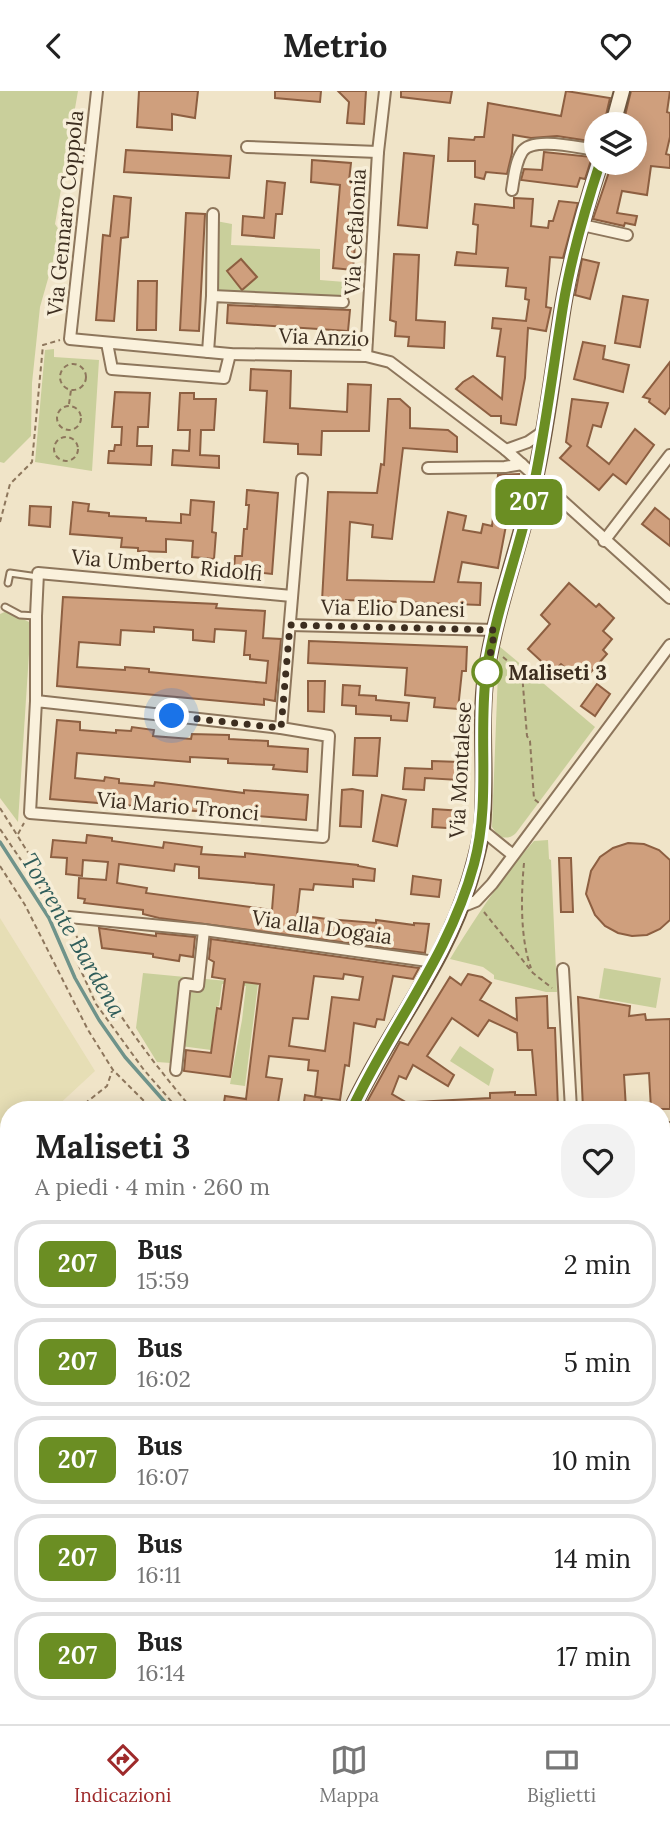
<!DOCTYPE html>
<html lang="it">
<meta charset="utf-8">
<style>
body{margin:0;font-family:Lora,serif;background:#f2f2f2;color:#222;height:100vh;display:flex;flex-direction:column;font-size:26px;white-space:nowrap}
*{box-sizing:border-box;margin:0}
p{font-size:23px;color:#767676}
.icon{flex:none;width:38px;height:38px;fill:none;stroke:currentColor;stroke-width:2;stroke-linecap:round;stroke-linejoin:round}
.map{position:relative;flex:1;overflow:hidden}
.drawer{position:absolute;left:0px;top:1010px;width:670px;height:625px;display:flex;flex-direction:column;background:#fff;border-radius:28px 28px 0 0;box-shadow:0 4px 18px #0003}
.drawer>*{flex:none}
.badge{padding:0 14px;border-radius:10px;font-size:24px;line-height:46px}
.tools{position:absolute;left:584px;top:21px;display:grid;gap:14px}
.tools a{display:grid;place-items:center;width:63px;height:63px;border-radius:50%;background:#fff;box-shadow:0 4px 18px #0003;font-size:35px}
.you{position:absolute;width:35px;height:35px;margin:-18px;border:5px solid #fff;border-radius:50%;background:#1a73e8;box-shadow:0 0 0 10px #1a73e833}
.map>.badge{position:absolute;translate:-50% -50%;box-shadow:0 0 0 4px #fff}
.round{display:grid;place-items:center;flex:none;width:74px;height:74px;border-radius:28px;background:#f2f2f2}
.overview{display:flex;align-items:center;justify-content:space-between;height:119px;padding:0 35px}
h1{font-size:33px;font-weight:700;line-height:52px}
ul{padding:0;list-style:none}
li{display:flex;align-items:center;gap:21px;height:88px;margin:0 14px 10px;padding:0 21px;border:4px solid #e0e0e0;border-radius:28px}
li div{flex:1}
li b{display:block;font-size:26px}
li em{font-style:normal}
li .badge{min-width:77px;font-weight:700;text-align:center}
header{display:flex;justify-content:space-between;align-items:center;height:91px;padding:0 35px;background:#fff;font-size:32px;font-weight:700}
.tabs{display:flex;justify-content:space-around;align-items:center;height:98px;border-top:2px solid #e0e0e0;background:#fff;font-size:19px;color:#767676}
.tabs a{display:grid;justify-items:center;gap:4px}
.tabs .current{color:#9e2a2b}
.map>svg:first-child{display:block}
.farmland{fill:#e6deb5}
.green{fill:#c9cf9b}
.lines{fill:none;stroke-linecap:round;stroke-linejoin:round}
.stream{stroke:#6f938a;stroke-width:3.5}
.building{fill:#cf9f7d;stroke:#8d5f41;stroke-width:2;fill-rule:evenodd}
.lane-casing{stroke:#8d765c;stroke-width:9}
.street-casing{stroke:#8d765c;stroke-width:14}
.secondary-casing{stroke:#6f573f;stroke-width:18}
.path{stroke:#8d765c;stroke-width:2;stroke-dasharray:5 3.5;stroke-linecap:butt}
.lane{stroke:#faf1dc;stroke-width:5}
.street{stroke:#faf1dc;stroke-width:10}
.secondary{stroke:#faf1dc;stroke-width:14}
.line-casing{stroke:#fff;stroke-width:16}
.line{stroke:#6b8e23;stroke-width:10}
.walk{stroke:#3d2e20;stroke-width:7;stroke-dasharray:0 12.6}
.stop-dot{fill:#fff;stroke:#6b8e23;stroke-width:3.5}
.labels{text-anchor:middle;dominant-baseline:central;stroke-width:7;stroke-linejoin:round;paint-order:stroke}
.street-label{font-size:21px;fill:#3d2e20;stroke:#f7eed8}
.stop-label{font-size:21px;font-weight:bold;fill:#3d2e20;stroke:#f7eed8;text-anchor:start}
.water-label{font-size:23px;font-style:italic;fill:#2f5d5a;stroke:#f7eed8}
</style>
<header><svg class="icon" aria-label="back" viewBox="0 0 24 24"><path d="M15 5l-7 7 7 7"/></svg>Metrio<svg class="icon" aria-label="heart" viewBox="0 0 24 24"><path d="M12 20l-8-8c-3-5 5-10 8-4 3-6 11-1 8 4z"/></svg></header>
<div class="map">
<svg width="670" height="1633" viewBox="0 0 670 1633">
<rect width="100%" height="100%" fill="#f0e4c8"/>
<g class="farmland">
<path d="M0,827L95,980L54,1018H9V1110L2,1149H0Z"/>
<path d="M0,1204H9V1626H31L30,1633H0Z"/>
<path d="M662,1400H670V1484L662,1535Z"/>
<path d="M225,1626H594L596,1633H225Z"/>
</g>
<g class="green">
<path d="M0,0H78L55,133L61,142L40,216L32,292L31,345L4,372L0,371Z"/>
<path d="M216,130L232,133L231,154L320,158V189L345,191L344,207L217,201Z"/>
<path d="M54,258V266L99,269L92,380L35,371L45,259Z"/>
<path d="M7,520L31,532L18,731L0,707V523Z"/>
<path d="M499,555L595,636L516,742C511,747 507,747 499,746L492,736Z"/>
<path d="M548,749L549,768L551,769L557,901H546L494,888V884L483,876L450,868C475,827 502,786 534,750Z"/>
<path d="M604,877L661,887L656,917L599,907Z"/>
<path d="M143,882L258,893L245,995L230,993L242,929L246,895L222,893L219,915L216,916L211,959L173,954L171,972L157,971L136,937Z"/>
<path d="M460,955L494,978L489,995L450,970Z"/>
</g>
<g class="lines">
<g class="stream">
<path d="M0,751L49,827L75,887L99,929L125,966L171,1018"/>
<path d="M662,1148L670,1147"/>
</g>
</g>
<g class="building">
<path d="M139,0H198L195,27L172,23V39L137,36Z"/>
<path d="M275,0H321L320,11L275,7Z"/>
<path d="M338,0H366L364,33L347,32L349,11Z"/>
<path d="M401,0H452L450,12L401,6Z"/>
<path d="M566,0L610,7L604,33H597L596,51L557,45L531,47L513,44L512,62L507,83L486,81L484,88L475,86V70H448L449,47L474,49L475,46H484L488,12L561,25Z"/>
<path d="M631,0H670L667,21L670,22V46L666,63L670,64V77L651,75L647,104L622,100L617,122L637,125L635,134L625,132L624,135L593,128L612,72H635V33H623Z"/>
<path d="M126,59L231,65L229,87L124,81Z"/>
<path d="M544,61L592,66L585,88L580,87L577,96L521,89L524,78L542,79Z"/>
<path d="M404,62L434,65L427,137L398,134Z"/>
<path d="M312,69L351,72L349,90L360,91L353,179L333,177L340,94L311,91Z"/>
<path d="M267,90L285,92L282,123H276L274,147L242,144L243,125L264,127Z"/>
<path d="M114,105L131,107L128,146L121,147L114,230L96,229L103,144L110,145Z"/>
<path d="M514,107L533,108L531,135L548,137L549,130H553L559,110L578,112L563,167L550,166L546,216L551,217L546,240L528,237L525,287L516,334L501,332V325H491L456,298L463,291L473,285L502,308L505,266L497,265L501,238L492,237L493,227L526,230L529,209L525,208L526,197L506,195L508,177L455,174L457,161L476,163L478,134L473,133L475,113L514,117Z"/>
<path d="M186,122L205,123L199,240L180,239Z"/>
<path d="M394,163L419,164L416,229L445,231L444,257L408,255L409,246L395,245L396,231L390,229Z"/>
<path d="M241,168L257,186L242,199L227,180Z"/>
<path d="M582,168L599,172L590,208L575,204Z"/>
<path d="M138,190H157L156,239H137Z"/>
<path d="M623,205L648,209L640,256L615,252Z"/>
<path d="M228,214L350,219L348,240L227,232Z"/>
<path d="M583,251L605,255L603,268L629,274L623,301L574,288Z"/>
<path d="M670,271V316L665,323L649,311L650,308L643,306Z"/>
<path d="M251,278L291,280L290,317L347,321L348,293L371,294L369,340H322L321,364L298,363V353L264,351L267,300L250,299Z"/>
<path d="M115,301L150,302L148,336H138L137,355H152L151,374L108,372L109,360H114L115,354H121L122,336H112Z"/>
<path d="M180,302H194V308H216L214,339H201L200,364L219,365V377L172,374L173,359L189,360L190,339H178Z"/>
<path d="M388,308H400L410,317V337L448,339L457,346V361L403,357L392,448L372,446L373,434L350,431L347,489L434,491L448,421L466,425L463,439L481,442L483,433L492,435L498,384L519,383L513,429H507L498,477L462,471L458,491L481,492L480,514L346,509V511L322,510L328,401L377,402L381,373L384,374Z"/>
<path d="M572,308L608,312L601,336L593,334L587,355L609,373L635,338L654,354L626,393L613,383L599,399L560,367L571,355L566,351Z"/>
<path d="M247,399L278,402L272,483L234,479L235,465H242L244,438H247L249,414H246Z"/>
<path d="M191,409L214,411L212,441L216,442L214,468L192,466L193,450L166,448V461L138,460V457L121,456L122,447L70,443L73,411L89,413L88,420L109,422V425L146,427V430L181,432V423L190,424Z"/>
<path d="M30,415L51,416L50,436L29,434Z"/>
<path d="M655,417L670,429V455L642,433Z"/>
<path d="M569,492L596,516L599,513L614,527L603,540L612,548L603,559L607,563L582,591L561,573L553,581L528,558L550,533L541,524Z"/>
<path d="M63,506L217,513L216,517L265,520L263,547L281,548L275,610L264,608V614L57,595ZM154,536L193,539V549L214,551L215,538L246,540L244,564H250V568L268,570L266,592L149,581V578L125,576V579L77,576L79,551L120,554L121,539L154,541Z"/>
<path d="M309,550L467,556L466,580H462L458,618L434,616L435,607L405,604L407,577L308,572Z"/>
<path d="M308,590H325L324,621L308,620Z"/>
<path d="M597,593L610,603L595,625L581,615Z"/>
<path d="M343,594L360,595L359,604L376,605V609L409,612L407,630L391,629V625L356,623V615L342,614Z"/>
<path d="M57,629L80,631V639L116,642V639L131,640L132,636L154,639L153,645L191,648L192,643L229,644V648L268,650V655L308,658L307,681L273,678L274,674L228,672V668L190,666V671L77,662L75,687L104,690L105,686L119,688V692L154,695L155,691L244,702V699L308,704L306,729L50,708Z"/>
<path d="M355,647H380L377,685L353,684Z"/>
<path d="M432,670L460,671L459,689L425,687L424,699L403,698L405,677L432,678Z"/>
<path d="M352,698L363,700L361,736L340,735L342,699Z"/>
<path d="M382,704L406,709L397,755L373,750Z"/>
<path d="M433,718L463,720L462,738L432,736Z"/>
<path d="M87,744L112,747V750L163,757L164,751L202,756L201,763L245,766V762L358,774V775L375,778L374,790L353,788V796L314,793L313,799L300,798L297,824L327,828L376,832V829L414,834V832L429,833L425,862L159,827L143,823V819L84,812L85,808L78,807L79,787L106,789L108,771L83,769L82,785L66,783L67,767L51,766L53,749L86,752ZM119,773L174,780L175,773L199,776V787L274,794L272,819L146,802L147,797L117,792Z"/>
<path d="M628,752L644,753L659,759L670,769V829L660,838L647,844L632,845L618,842L605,835L595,824L586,803L591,780L600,766L613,757Z"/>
<path d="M559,767H571L573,821H561Z"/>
<path d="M413,785L441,789L439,806L411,803Z"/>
<path d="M99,837L156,845V842L195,846L193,866L180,864L179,870L153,866V863L102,857Z"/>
<path d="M211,848L419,877L413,888L393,885L384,929L377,928L375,936L354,932L349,975L345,974L340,1009L315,1006L318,980L308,979L309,969L269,965L266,986L282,988L277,1018H223L225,1005L246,1008L260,893L244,891L230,986L184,980L186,959L211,962L217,917L221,918L225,888L212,886L214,871L209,868ZM344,883L363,886L359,909L332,906L325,960L289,955L293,927L308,928L314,885L343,888Z"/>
<path d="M468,883L482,886L491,892L480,909L517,929L516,907L547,905L548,937H555L558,1018H363L400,951L408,954L450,886L461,894ZM452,927L478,945L489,929L517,942L518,959H532L536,1004H515V1001L490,1002V1007L416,1011V1017L392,1003L399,985L406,988L413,974L448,995L454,984L427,965Z"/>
<path d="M578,906L630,915L629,925L645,923L646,929L670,928V1018H651L649,982L624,984L626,1018H583Z"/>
<path d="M305,1004L322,1007L320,1017L303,1018Z"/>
</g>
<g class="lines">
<defs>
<g id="lane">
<path d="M8,492L10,482L38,486"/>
<path d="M5,516L20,524L36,525"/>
</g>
<g id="street">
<path d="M97,0L70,248L230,263L366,265L390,271L506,359L670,507"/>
<path d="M247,56L378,61"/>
<path d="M512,99C514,87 515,72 522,61C532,45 579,57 597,59"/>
<path d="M582,134L627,144"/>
<path d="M212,205L213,123"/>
<path d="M107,252L112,278L224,287L230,263"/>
<path d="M208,261L212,205L343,211"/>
<path d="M366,265L378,61L385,0"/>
<path d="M506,359L528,351L544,340"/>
<path d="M428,377L505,376L522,373"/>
<path d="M604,450L670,364"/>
<path d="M290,534L495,539"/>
<path d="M36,610L281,637L329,645L323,746L30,722L36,610V525L38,482L292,505"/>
<path d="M281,637L302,388"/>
<path d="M482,739L513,764"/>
<path d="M461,816L476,810L492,793L670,554"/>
<path d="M69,826L204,839L435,871"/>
<path d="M563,878L571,1018"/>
<path d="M176,979L185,893L198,895L204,839"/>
<path d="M662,1037H670"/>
<path d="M662,1177L670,1176"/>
</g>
<g id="secondary">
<path d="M613,33L622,0"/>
<path d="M352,1018C388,940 446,872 470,788C475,771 480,754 482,737C487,686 479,634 486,583C496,515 522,450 536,383C548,327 554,271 563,215C571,167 585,118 600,72"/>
<path d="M662,1619L670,1585"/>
<path d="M48,1633L49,1626"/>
<path d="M658,1633L660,1626"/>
</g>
</defs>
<use href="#lane" class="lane-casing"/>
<use href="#street" class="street-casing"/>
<use href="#secondary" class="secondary-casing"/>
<g class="path">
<circle cx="73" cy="286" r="13"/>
<path d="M69,313L71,299"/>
<circle cx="69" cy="327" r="12"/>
<circle cx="66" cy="358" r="12"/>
<path d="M0,431L10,393L32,371L43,254L60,249"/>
<path d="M503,566L522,582L527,645L530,650L534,708L539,712"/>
<path d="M0,717L63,817"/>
<path d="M0,738L46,806L57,827"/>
<path d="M18,743L24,732"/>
<path d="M524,772C521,803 520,848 531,877"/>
<path d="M0,775L25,814L88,939L113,979L152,1018"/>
<path d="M484,821L533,882L552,897"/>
<path d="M61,835L96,913L144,979L178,1018"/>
<path d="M73,837C102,905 145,962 192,1018"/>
<path d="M78,1018L107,995L112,980"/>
<path d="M0,1164L9,1154"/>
<path d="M0,1191H9"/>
</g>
<use href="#lane" class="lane"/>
<use href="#street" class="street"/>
<use href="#secondary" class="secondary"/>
</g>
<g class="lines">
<defs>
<path id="line" d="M352,1018C391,935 450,863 474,773C491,710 478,646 486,583C496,515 523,450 536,383C547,327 554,271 563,215C571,167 585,118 600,72"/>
</defs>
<use href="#line" class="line-casing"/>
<use href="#line" class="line"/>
<path class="walk" d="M172,625L281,637L290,534L495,539L486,584L487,581"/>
</g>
<circle class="stop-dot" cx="487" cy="581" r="14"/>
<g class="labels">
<g class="street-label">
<text transform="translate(65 122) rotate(-84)">Via Gennaro Coppola</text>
<text transform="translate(355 141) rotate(-87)">Via Cefalonia</text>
<text transform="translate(324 246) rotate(2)">Via Anzio</text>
<text transform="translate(167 474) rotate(5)">Via Umberto Ridolfi</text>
<text transform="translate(393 517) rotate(1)">Via Elio Danesi</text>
<text transform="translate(460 679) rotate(-87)">Via Montalese</text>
<text transform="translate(178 715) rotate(5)">Via Mario Tronci</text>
<text transform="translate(322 836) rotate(8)">Via alla Dogaia</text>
</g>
<g class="stop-label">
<text x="508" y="581">Maliseti 3</text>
</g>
<g class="water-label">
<text transform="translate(74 844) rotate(60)">Torrente Bardena</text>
</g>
</g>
</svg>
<div class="tools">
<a><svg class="icon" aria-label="layers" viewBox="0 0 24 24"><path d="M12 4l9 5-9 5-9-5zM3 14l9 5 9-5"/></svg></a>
</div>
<div class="you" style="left:172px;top:625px"></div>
<b class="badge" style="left:529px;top:411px;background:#6b8e23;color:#fff">207</b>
<section class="drawer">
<div class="overview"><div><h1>Maliseti 3</h1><p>A piedi · 4 min · 260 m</p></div><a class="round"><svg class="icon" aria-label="heart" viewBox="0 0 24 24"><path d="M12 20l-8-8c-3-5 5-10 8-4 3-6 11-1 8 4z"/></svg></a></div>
<ul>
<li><span class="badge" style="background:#6b8e23;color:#fff">207</span><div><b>Bus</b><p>15:59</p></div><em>2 min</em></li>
<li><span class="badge" style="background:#6b8e23;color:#fff">207</span><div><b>Bus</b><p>16:02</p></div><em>5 min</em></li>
<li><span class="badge" style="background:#6b8e23;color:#fff">207</span><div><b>Bus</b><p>16:07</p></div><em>10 min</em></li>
<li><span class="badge" style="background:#6b8e23;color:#fff">207</span><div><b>Bus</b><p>16:11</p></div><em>14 min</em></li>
<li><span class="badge" style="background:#6b8e23;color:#fff">207</span><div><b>Bus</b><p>16:14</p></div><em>17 min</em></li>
</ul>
</section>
</div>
<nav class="tabs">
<a class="current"><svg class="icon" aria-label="directions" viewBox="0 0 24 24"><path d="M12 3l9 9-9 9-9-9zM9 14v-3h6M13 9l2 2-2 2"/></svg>Indicazioni</a>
<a><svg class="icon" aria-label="map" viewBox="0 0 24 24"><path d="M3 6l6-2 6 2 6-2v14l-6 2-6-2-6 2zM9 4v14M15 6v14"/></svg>Mappa</a>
<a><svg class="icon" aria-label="tickets" viewBox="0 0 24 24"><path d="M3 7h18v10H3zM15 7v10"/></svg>Biglietti</a>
</nav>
